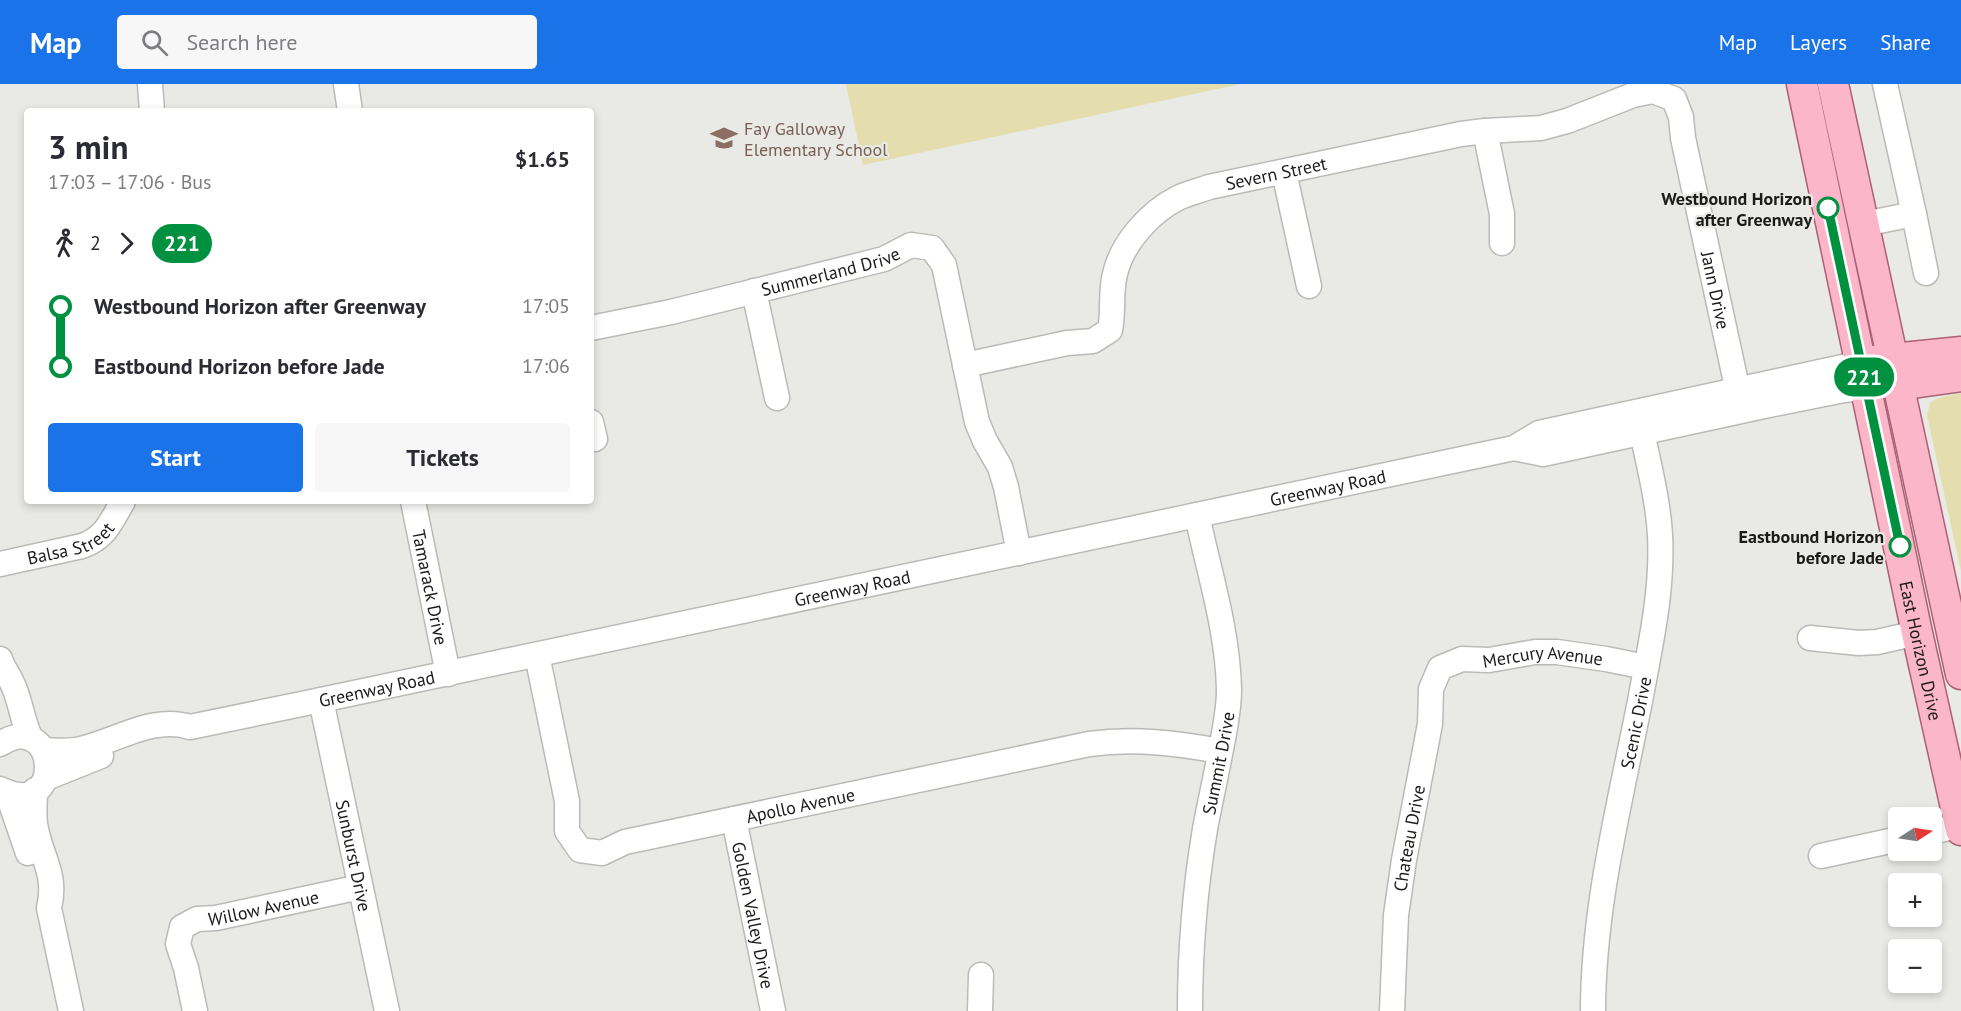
<!DOCTYPE html>
<meta charset="utf-8">
<style>
body{margin:0;font-family:"PT Sans",sans-serif;background:#f7f7f7;color:#2b2b33;height:100vh;display:flex;flex-direction:column;font-size:22px;white-space:nowrap}
*{box-sizing:border-box;margin:0}
p{font-size:20px;color:#7c7c81}
.icon{flex:none;width:33px;height:33px;fill:none;stroke:currentColor;stroke-width:2;stroke-linecap:round;stroke-linejoin:round}
.map{position:relative;flex:1;overflow:hidden}
.side{position:absolute;left:24px;top:24px;width:570px;height:396px;display:flex;flex-direction:column;background:#fff;border-radius:6px;box-shadow:0 3px 9px #0003}
.side>*{flex:none}
.badge{padding:0 12px;border-radius:20px;font-size:21px;line-height:39px}
.needle{width:39px;rotate:78deg}
.fabs{position:absolute;left:1888px;top:723px;display:grid;gap:12px}
.fabs a{display:grid;place-items:center;width:54px;height:54px;border-radius:6px;background:#fff;box-shadow:0 3px 9px #0003;font-size:30px}
.map>.badge{position:absolute;translate:-50% -50%;box-shadow:0 0 0 3px #fff}
.legs{display:flex;align-items:center;gap:9px;height:66px;padding:0 24px;font-size:20px}
.legs p{margin-inline-start:auto}
.headline{display:flex;align-items:center;justify-content:space-between;height:102px;padding:0 24px}
h1{font-size:33px;font-weight:800;line-height:45px}
.primary-button{display:flex;gap:12px;margin-top:auto;padding:12px 24px}
.primary-button a{flex:1;height:69px;border-radius:6px;background:#1a73e8;color:#fff;font-size:24px;font-weight:800;line-height:69px;text-align:center}
.primary-button a+a{background:#f7f7f7;color:#2b2b33}
ul{padding:0 24px;list-style:none}
li{display:flex;align-items:center;gap:21px;height:60px;font-size:22px}
li i{display:grid;place-items:center;width:9px;height:100%;margin:0 8px;background:currentColor}
li i::after{content:'';width:15px;height:15px;margin:-8px;border:4px solid;border-radius:50%;background:#fff}
li p{margin-inline-start:auto}
li:first-child i{background:linear-gradient(#0000 50%,currentColor 0)}
li:last-child i{background:linear-gradient(currentColor 50%,#0000 0)}
header{display:flex;align-items:center;gap:36px;box-sizing:border-box;height:84px;padding:0 30px;background:#1a73e8;color:#fff}
header strong{font-size:28px}
nav{display:flex;gap:33px;margin-inline-start:auto;font-size:21px}
.search{width:420px;height:54px;background:#f7f7f7;display:flex;align-items:center;gap:15px;box-sizing:border-box;padding:0 21px;border-radius:6px;color:#7c7c81;font-size:22px}
.map>svg:first-child{display:block}
.green{fill:#e4ddae}
.lines{fill:none;stroke-linecap:round;stroke-linejoin:round}
.minor-casing{stroke:#bbbab7;stroke-width:27}
.major-casing{stroke:#ab6174;stroke-width:33}
.minor{stroke:#fff;stroke-width:24}
.major{stroke:#fbb7c9;stroke-width:30}
.line-1-casing{stroke:#fff;stroke-width:14}
.line-1{stroke:#009140;stroke-width:9}
.stop-1-dot{fill:#fff;stroke:#009140;stroke-width:3}
.labels{text-anchor:middle;dominant-baseline:central;stroke-width:4.5;stroke-linejoin:round;paint-order:stroke}
.education-label{font-size:18px;fill:#785e54;stroke:#e9e9e5;text-anchor:start}
.street-label{font-size:18px;fill:#1b1b1a;stroke:#e9e9e5}
.stop-label{font-size:18px;font-weight:bold;fill:#1b1b1a;stroke:#e9e9e5;text-anchor:end}
</style>
<header>
<strong>Map</strong>
<div class="search"><svg class="icon" aria-label="search" viewBox="0 0 24 24"><circle cx="10" cy="10" r="6"/><path d="M15 15l6 6"/></svg>Search here</div>
<nav><a>Map</a><a>Layers</a><a>Share</a></nav>
</header>
<div class="map">
<svg width="1961" height="927" viewBox="0 0 1961 927">
<rect width="100%" height="100%" fill="#e9e9e5"/>
<g class="green">
<path d="M846,0H1240L863,81Z"/>
<path d="M1961,309V487L1927,331L1930,319L1938,314Z"/>
</g>
<g class="lines">
<defs>
<g id="minor">
<path d="M150,0L152,27"/>
<path d="M346,0L350,27"/>
<path d="M1485,47L1502,130V159"/>
<path d="M1284,88L1309,202"/>
<path d="M1914,130L1926,189"/>
<path d="M1864,140L1914,130L1885,0"/>
<path d="M754,207L777,314"/>
<path id="s1" d="M591,244L671,228L884,175L911,161L932,164L944,181L977,338L985,357L1000,383L1006,403L1019,469"/>
<path id="s2" d="M965,281L1067,259L1093,257L1110,246C1114,227 1110,209 1115,190C1122,159 1150,128 1178,114C1188,109 1199,107 1209,103L1461,50L1485,47L1541,44L1567,37L1633,11L1653,7L1674,15L1681,33L1683,54L1742,326"/>
<path d="M591,338L595,355"/>
<path d="M1514,364L1543,370L1764,322L1844,306L1882,302"/>
<path id="s3" d="M413,417L448,590"/>
<path id="s4" d="M0,480L82,462C105,454 111,438 123,417"/>
<path d="M1810,554L1859,559L1877,558L1917,549"/>
<path id="s5" d="M537,571L567,717V747L580,766L602,769L625,758L1089,660C1135,654 1176,659 1220,667"/>
<path d="M0,575C3,585 9,591 13,601C21,618 22,637 31,655"/>
<path id="s6" d="M321,616L387,927"/>
<path d="M0,660C58,623 67,738 0,705"/>
<path id="s7" d="M43,666C56,667 69,668 81,665C116,657 154,631 190,643L321,616L1514,364L1539,349L1861,279"/>
<path d="M46,694L101,672"/>
<path d="M35,706C35,719 33,733 36,745C42,775 57,791 49,824L71,927"/>
<path d="M7,708L28,769"/>
<path id="s8" d="M734,735L773,927"/>
<path d="M1932,748L1961,741"/>
<path d="M1821,772L1899,755"/>
<path id="s9" d="M195,927L186,884L178,860L182,843L197,835L216,834L360,803"/>
<path d="M980,927L981,891"/>
<path id="s10" d="M1190,927C1190,867 1195,805 1205,745C1210,718 1216,692 1221,665C1225,645 1229,626 1229,606C1228,547 1209,488 1197,431"/>
<path id="s11" d="M1392,927L1396,831L1404,776L1430,640L1431,605L1440,584L1462,575L1489,576L1535,568H1557L1606,575L1646,583"/>
<path id="s12" d="M1593,927C1593,823 1620,719 1640,617C1650,563 1663,507 1660,451C1658,416 1649,382 1642,348"/>
</g>
<g id="major">
<path id="s13" d="M1802,0L1917,549L1961,746"/>
<path d="M1833,0L1961,590"/>
<path d="M1873,277L1961,268"/>
<path d="M1883,290L1890,299L1898,301L1961,292"/>
</g>
</defs>
<use href="#minor" class="minor-casing"/>
<use href="#major" class="major-casing"/>
<use href="#minor" class="minor"/>
<use href="#major" class="major"/>
</g>
<g class="lines">
<defs>
<path id="line-1" d="M1828,124L1900,462"/>
</defs>
<use href="#line-1" class="line-1-casing"/>
<use href="#line-1" class="line-1"/>
</g>
<defs>
<symbol id="school-bare" viewBox="-9 -9 18 18"><path d="M0-5L7-2L0 1L-7-2ZM-4 1L0 2.5L4 1V4Q0 6-4 4Z" fill="#8d6e63" stroke="#e9e9e5" stroke-width="2.5" paint-order="stroke"/></symbol>
</defs>
<g fill-rule="evenodd">
<use href="#school-bare" x="705" y="35" width="38" height="38"/>
</g>
<g class="stop-1-dot">
<circle cx="1828" cy="124" r="10"/>
<circle cx="1900" cy="462" r="10"/>
</g>
<g class="labels">
<g class="education-label">
<text x="744" y="44">Fay Galloway<tspan x="744" dy="21">Elementary School</tspan></text>
</g>
<g class="street-label">
<text stroke="none"><textPath href="#s2" startOffset="410">Severn Street</textPath></text>
<text stroke="none"><textPath href="#s1" startOffset="246">Summerland Drive</textPath></text>
<text stroke="none"><textPath href="#s2" startOffset="1016">Jann Drive</textPath></text>
<text stroke="none"><textPath href="#s7" startOffset="1314">Greenway Road</textPath></text>
<text stroke="none"><textPath href="#s4" startOffset="74">Balsa Street</textPath></text>
<text stroke="none"><textPath href="#s3" startOffset="88">Tamarack Drive</textPath></text>
<text stroke="none"><textPath href="#s7" startOffset="828">Greenway Road</textPath></text>
<text stroke="none"><textPath href="#s13" startOffset="579">East Horizon Drive</textPath></text>
<text stroke="none"><textPath href="#s11" startOffset="453">Mercury Avenue</textPath></text>
<text stroke="none"><textPath href="#s7" startOffset="342">Greenway Road</textPath></text>
<text stroke="none"><textPath href="#s12" startOffset="292">Scenic Drive</textPath></text>
<text stroke="none"><textPath href="#s10" startOffset="250">Summit Drive</textPath></text>
<text stroke="none"><textPath href="#s5" startOffset="429">Apollo Avenue</textPath></text>
<text stroke="none"><textPath href="#s11" startOffset="174">Chateau Drive</textPath></text>
<text stroke="none"><textPath href="#s6" startOffset="159">Sunburst Drive</textPath></text>
<text stroke="none"><textPath href="#s9" startOffset="171">Willow Avenue</textPath></text>
<text stroke="none"><textPath href="#s8" startOffset="98">Golden Valley Drive</textPath></text>
</g>
<g class="stop-label">
<text x="1812" y="114">Westbound Horizon<tspan x="1812" dy="21">after Greenway</tspan></text>
<text x="1884" y="452">Eastbound Horizon<tspan x="1884" dy="21">before Jade</tspan></text>
</g>
</g>
</svg>
<div class="fabs">
<a><svg class="needle" viewBox="-14 -14 28 28"><path d="M0-13l5 13h-10z" fill="#e53935"/><path d="M0 13l5-13h-10z" fill="#7c7c81"/></svg></a>
<a>+</a>
<a>−</a>
</div>
<b class="badge" style="left:1864px;top:293px;background:#009140;color:#fff">221</b>
<section class="side">
<div class="headline"><div><h1>3 min</h1><p>17:03 – 17:06 · Bus</p></div><b>$1.65</b></div>
<div class="legs"><svg class="icon" aria-label="walk" viewBox="0 0 24 24"><circle cx="13" cy="4" r="2"/><path d="M13 8l-2 6 4 7M11 14l-3 7M7 12l3-4h3l4 4"/></svg>2<svg class="icon" aria-label="forward" viewBox="0 0 24 24"><path d="M9 5l7 7-7 7"/></svg><b class="badge" style="background:#009140;color:#fff">221</b></div>
<ul>
<li><i style="color:#009140"></i><b>Westbound Horizon after Greenway</b><p>17:05</p></li>
<li><i style="color:#009140"></i><b>Eastbound Horizon before Jade</b><p>17:06</p></li>
</ul>
<div class="primary-button"><a>Start</a><a>Tickets</a></div>
</section>
</div>
